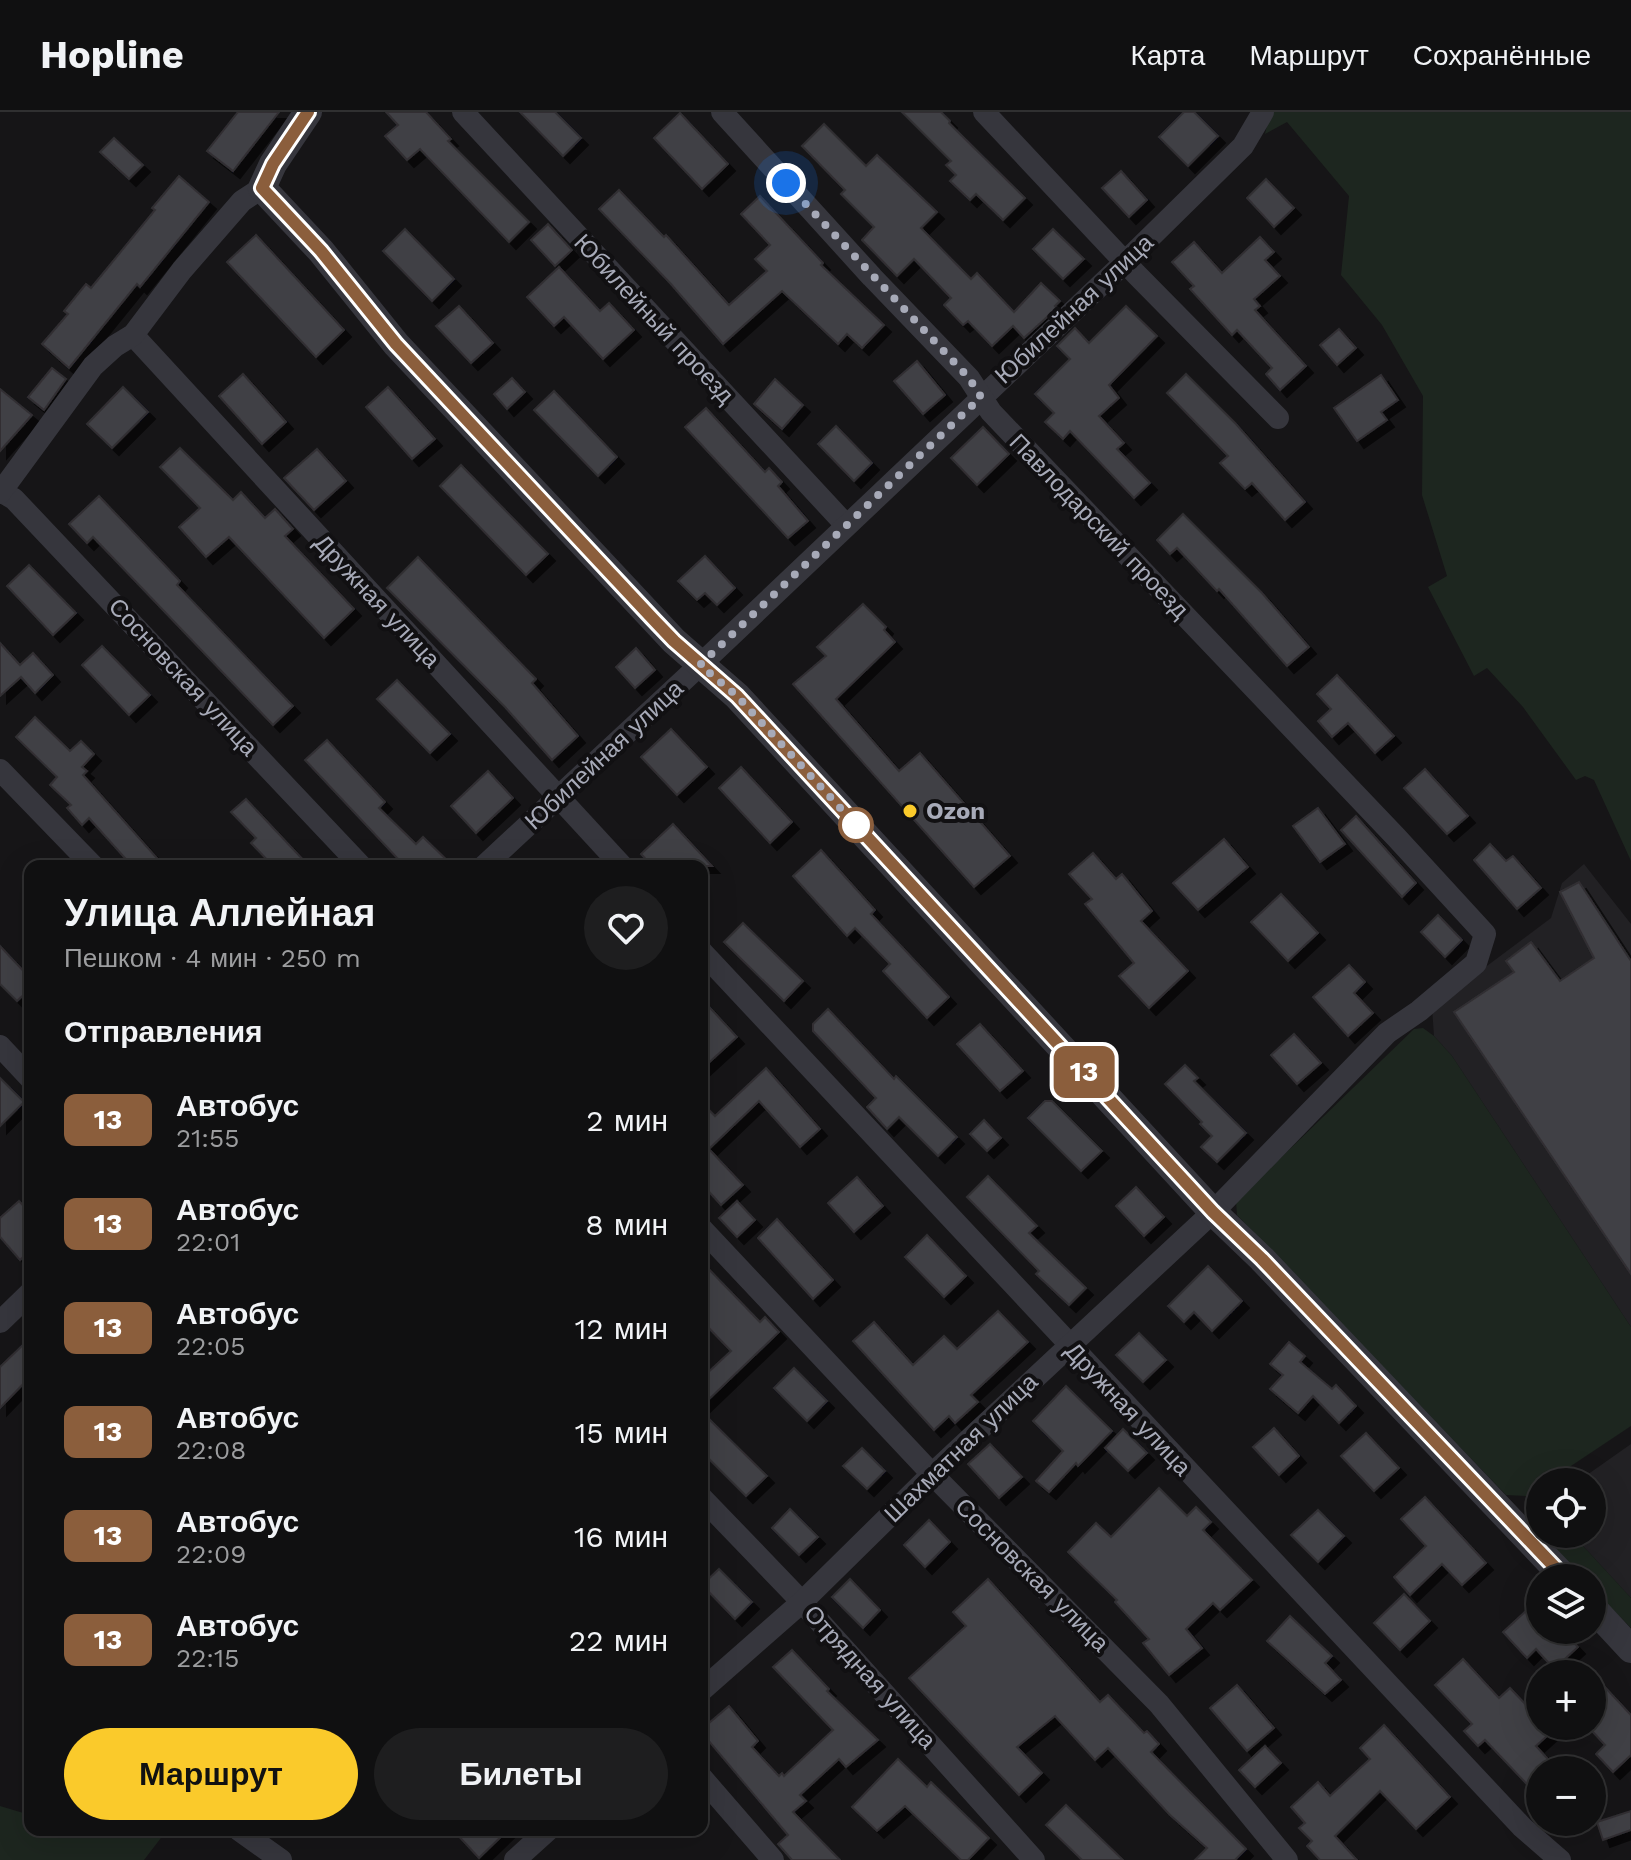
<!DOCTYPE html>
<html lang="ru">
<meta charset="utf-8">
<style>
body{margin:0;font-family:"Work Sans",sans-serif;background:#1e1e1f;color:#f1f3f6;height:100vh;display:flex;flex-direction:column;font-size:30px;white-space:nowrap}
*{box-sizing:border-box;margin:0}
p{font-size:26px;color:#9c9d9f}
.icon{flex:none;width:44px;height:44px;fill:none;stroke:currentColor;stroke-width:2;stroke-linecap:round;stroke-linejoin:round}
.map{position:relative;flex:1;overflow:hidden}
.sheet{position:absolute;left:24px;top:748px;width:684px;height:976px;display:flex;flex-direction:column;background:#101011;border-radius:16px;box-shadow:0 8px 32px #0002,0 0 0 2px #303031}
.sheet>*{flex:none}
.badge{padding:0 16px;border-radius:12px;font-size:28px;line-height:52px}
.fabs{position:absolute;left:1526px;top:1356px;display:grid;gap:16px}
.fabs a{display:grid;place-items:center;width:80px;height:80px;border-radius:50%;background:#101011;box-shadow:0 8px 32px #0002,0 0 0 2px #303031;font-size:40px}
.you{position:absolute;width:40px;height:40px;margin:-20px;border:6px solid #fff;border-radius:50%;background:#1a73e8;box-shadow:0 0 0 12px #1a73e833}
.map>.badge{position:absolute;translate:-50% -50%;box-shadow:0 0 0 4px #fff}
h2{padding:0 40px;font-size:30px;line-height:72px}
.round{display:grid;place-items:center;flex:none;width:84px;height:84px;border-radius:42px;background:#1e1e1f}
.summary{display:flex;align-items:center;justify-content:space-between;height:136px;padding:0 40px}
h1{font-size:38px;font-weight:600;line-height:60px}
.button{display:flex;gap:16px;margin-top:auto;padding:16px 40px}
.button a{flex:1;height:92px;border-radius:48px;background:#faca2b;color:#111;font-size:32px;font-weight:600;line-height:92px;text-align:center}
.button a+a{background:#1e1e1f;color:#f1f3f6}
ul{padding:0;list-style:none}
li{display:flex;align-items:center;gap:24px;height:104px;padding:0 40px}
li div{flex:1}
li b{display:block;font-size:30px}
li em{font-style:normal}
li .badge{min-width:88px;font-weight:700;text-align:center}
header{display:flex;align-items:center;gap:48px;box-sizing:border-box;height:112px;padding:0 40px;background:#101011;border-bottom:2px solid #303031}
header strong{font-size:38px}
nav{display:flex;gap:44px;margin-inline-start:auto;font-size:28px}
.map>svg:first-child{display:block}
.built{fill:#222124}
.green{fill:#1d261f}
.building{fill:#403f44;stroke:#302f33;stroke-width:2;filter:url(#shadow)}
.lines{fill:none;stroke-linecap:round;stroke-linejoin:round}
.minor{stroke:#36363d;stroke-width:22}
.tertiary{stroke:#36363d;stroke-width:28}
.line-casing{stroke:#fff;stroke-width:18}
.line{stroke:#8b5e3c;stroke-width:12}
.walk{stroke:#a7aab8;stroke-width:8;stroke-dasharray:0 14.4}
.poi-dot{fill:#faca2b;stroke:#111012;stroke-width:3}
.stop-dot{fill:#fff;stroke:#8b5e3c;stroke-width:4}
.labels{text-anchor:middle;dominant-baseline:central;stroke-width:8;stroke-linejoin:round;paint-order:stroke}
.street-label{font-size:24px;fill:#a7aab8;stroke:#111012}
.poi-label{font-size:24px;font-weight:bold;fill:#a7aab8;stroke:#111012;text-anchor:start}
</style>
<header>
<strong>Hopline</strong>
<nav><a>Карта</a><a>Маршрут</a><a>Сохранённые</a></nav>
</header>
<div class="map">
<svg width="1631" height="1748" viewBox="0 0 1631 1748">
<defs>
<filter id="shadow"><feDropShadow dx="7" dy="7" stdDeviation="0" flood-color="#0009"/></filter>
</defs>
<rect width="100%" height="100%" fill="#161517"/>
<g class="built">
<path d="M1584,752L1631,812V1215L1452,944L1434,924L1432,895L1551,806L1562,771Z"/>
<path d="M1631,1332V1486L1572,1422H1592V1370H1577Z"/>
</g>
<g class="green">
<path d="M1270,0H1631V749L1594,668L1585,664L1576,668L1523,595L1487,556L1474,564L1428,475L1447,464L1422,383L1423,284L1382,213L1341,163L1349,84L1287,10L1265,22Z"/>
<path d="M1423,916L1434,924L1452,944L1631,1215V1314L1547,1370H1540V1375L1526,1384L1506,1383L1237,1103L1236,1089L1414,917Z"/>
<path d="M1537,1395L1540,1396V1422H1572L1631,1486V1516L1592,1476V1466H1583L1533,1415L1530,1401Z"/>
<path d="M0,1694L30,1703V1718H167L144,1748H0Z"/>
</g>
<g class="building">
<path d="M238,0H279L233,59L207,39Z"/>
<path d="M386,0H426L451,27L448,29L529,110L509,130L420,37L407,48L385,24L398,13Z"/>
<path d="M520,0H555L581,26L563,44Z"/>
<path d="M902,0H941L950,9L949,11L1025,86L1003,108L976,82L970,88L950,69L956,63L946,53L951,49Z"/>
<path d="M1184,0H1194L1218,24L1188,54L1159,25Z"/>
<path d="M680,1L728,52L702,77L654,26Z"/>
<path d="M824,12L866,54L877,43L937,100L921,116L971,167L977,161L1014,200L1041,171L1060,189L1055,194L1057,196L1024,226L1013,214L992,234L968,209L963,213L944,193L951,186L914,147L897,164L862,128L874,115L841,82L845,78L802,34Z"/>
<path d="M114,26L143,53L129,67L100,40Z"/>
<path d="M1121,59L1147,88L1129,105L1102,76Z"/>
<path d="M179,64L209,90L140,175L137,172L69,256L42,232L68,202L64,199L86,172L91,176L155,98L152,96Z"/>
<path d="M1266,67L1294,96L1274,115L1247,86Z"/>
<path d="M619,78L664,125L666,123L729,193L767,159L755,147L770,133L741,102L760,84L823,151L821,153L884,213L862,236L847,222L838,232L782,179L723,232L670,171L599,97Z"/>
<path d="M548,112L572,138L555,154L531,128Z"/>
<path d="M405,117L454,167L432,189L383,139Z"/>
<path d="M1053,117L1084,147L1063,167L1033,137Z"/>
<path d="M256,123L344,218L316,245L227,150Z"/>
<path d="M1260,125L1274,140L1265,148L1280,164L1254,187L1260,194L1255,198L1306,254L1280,278L1266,262L1272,256L1237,218L1232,223L1190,177L1194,174L1172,150L1194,130L1222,161Z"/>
<path d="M559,155L600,199L609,191L634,218L603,247L564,205L554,214L527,185Z"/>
<path d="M459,194L493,231L471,251L436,214Z"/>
<path d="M1126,194L1157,224L1109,273L1119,286L1099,304L1124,331L1117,337L1150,371L1134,386L1070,319L1063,327L1045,310L1054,301L1035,282L1070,247L1057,234L1075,216L1089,231Z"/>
<path d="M1339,217L1356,236L1337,253L1320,233Z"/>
<path d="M917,249L945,283L923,302L894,269Z"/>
<path d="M52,256L66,267L44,298L28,285Z"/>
<path d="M243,262L286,310L262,332L219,284Z"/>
<path d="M1186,262L1236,312L1305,390L1285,408L1252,371L1245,377L1220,351L1228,344L1167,281Z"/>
<path d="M1381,263L1398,288L1381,300L1387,308L1357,329L1334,296Z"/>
<path d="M512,266L525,280L507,297L494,282Z"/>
<path d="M775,267L803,293L782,317L754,292Z"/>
<path d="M123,275L148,300L112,336L87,312Z"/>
<path d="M388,275L435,327L412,347L366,295Z"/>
<path d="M0,277L32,303L0,339Z"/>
<path d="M554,279L617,345L598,364L534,298Z"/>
<path d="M706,296L765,360L769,356L782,370L778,374L808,409L788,426L685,315Z"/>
<path d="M836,314L872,351L854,369L818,332Z"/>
<path d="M983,315L1009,342L977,373L951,346Z"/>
<path d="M180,336L233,388L241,380L265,406L275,397L293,417L285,424L354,497L324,526L229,425L206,445L179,415L200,396L160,355Z"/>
<path d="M317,337L346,369L314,398L284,366Z"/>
<path d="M461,353L548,442L526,463L440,374Z"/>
<path d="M99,384L180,469L177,473L293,594L273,613L93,425L87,431L69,412Z"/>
<path d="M1183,402L1262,481L1309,535L1287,554L1219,477L1217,479L1177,436L1170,442L1157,428Z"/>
<path d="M705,444L735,476L717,493L705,481L697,488L678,469Z"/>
<path d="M418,445L536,567L532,571L578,624L552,648L505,595L387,476Z"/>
<path d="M29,453L76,501L53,523L7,474Z"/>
<path d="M863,492L886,515L884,518L895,530L836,587L899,659L920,641L1010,744L974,775L793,572L826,544L817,535Z"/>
<path d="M0,531L20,553L33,541L53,563L35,581L21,565L0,584Z"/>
<path d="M102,534L150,583L129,603L82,553Z"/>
<path d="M636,536L655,558L635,576L616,555Z"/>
<path d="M1337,563L1394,624L1375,641L1348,611L1332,625L1318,609L1331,597L1317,582Z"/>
<path d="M397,568L450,622L430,641L377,587Z"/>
<path d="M35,605L70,639L81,629L94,642L82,655L87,659L83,663L164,754H132L89,706L82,713L67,696L71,693L50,673L57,665L16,625Z"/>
<path d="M671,617L707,655L677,683L641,645Z"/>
<path d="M327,628L385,690L379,696L416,732L423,725L453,754H395L400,749L305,648Z"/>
<path d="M741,655L792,710L770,731L719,676Z"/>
<path d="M1425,657L1468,704L1447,722L1404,676Z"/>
<path d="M488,659L513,686L476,721L451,694Z"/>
<path d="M246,687L309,754H273L251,731L256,726L231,700Z"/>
<path d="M1318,696L1345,732L1320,750L1293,714Z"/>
<path d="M1356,704L1416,771L1402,785L1341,718Z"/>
<path d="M673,712L712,754H652L641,742Z"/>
<path d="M1224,727L1248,755L1198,798L1173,771Z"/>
<path d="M1490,732L1506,749L1513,744L1541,776L1517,797L1474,748Z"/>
<path d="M821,738L875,798L871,802L949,885L927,906L883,859L890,852L855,816L847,824L793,764Z"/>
<path d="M1093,741L1116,767L1122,762L1152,799L1141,809L1188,859L1149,896L1119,864L1134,851L1085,792L1092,787L1069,762Z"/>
<path d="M1579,770L1631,849V1162L1454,900L1514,860L1506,849L1531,830L1560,869L1594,846L1560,780Z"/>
<path d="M1281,782L1318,821L1288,849L1251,810Z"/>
<path d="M1438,803L1462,828L1445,845L1421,820Z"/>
<path d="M743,811L803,869L784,889L724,830Z"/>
<path d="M0,834L30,866V877L17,889L0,872Z"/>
<path d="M1349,853L1365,870L1354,881L1373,901L1348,924L1313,885Z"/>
<path d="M702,887L737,925L702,957Z"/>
<path d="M828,897L894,967L896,964L957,1025L938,1044L899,1005L887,1017L867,995L876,986L813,919V912Z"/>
<path d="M980,912L1023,959L1000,979L957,932Z"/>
<path d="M1294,922L1321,951L1297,972L1271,943Z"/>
<path d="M1185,953L1198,966L1194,969L1246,1021L1217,1050L1201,1035L1212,1024L1200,1012L1202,1010L1165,972Z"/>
<path d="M766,956L820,1017L800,1035L759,989L709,1037L743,1073L721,1093L702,1072V991L715,1004Z"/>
<path d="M0,966L24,990L0,1014Z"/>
<path d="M1045,989H1052L1102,1039L1081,1059L1028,1006Z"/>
<path d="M984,1008L1001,1026L987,1039L970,1022Z"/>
<path d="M988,1064L1037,1114L1029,1121L1086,1176L1069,1193L1036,1162L1039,1159L967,1085Z"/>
<path d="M857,1065L883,1094L854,1120L828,1091Z"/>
<path d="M1136,1075L1164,1105L1144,1124L1116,1094Z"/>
<path d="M19,1089L30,1101V1139L20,1148L0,1125V1106Z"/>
<path d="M737,1089L755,1108L737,1125L719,1106Z"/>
<path d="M777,1107L833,1168L813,1187L758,1126Z"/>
<path d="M927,1123L966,1164L944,1185L905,1145Z"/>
<path d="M702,1150L760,1210L765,1205L779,1220L702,1294V1266L731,1239L702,1209Z"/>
<path d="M1208,1154L1242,1189L1212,1219L1194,1200L1184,1210L1168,1194Z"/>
<path d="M998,1199L1028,1230L971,1283L978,1290L955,1311L949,1304L934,1318L853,1229L874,1210L913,1253L944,1224L957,1237Z"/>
<path d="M1139,1221L1166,1248L1143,1270L1116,1243Z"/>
<path d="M30,1226V1265L0,1296V1255Z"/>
<path d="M1289,1230L1305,1244L1300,1250L1332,1277L1336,1273L1356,1294L1339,1311L1313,1284L1298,1301L1270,1277L1283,1263L1270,1252Z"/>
<path d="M794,1256L827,1289L807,1309L774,1276Z"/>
<path d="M1066,1274L1112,1319L1078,1354L1076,1351L1049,1380L1036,1369L1063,1339L1033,1309Z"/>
<path d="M702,1300L767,1364L746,1384L702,1340Z"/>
<path d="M1274,1316L1299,1344L1279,1363L1253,1335Z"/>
<path d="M1123,1317L1147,1341L1128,1359L1105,1336Z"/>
<path d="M1366,1321L1399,1356L1374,1379L1341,1344Z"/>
<path d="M990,1332L1022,1365L999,1386L968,1352Z"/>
<path d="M862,1336L885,1359L867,1377L843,1354Z"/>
<path d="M1159,1376L1187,1404L1196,1395L1211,1410L1203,1418L1252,1468L1220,1498L1213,1491L1186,1517L1202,1536L1169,1563L1143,1531L1149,1527L1115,1490L1117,1488L1068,1440L1096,1411L1111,1425Z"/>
<path d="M1425,1385L1486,1451L1462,1473L1442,1452L1410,1483L1394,1465L1426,1434L1401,1407Z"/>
<path d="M790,1397L818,1425L799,1443L772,1416Z"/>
<path d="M1318,1398L1344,1424L1318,1450L1291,1423Z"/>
<path d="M929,1408L950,1430L925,1455L904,1433Z"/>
<path d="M719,1457L752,1490L735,1507L702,1473Z"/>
<path d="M850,1467L880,1498L863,1516L832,1485Z"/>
<path d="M988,1467L1100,1590L1108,1583L1144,1621L1147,1619L1159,1632L1151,1640L1246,1737L1235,1748H1195L1207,1736L1170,1703L1108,1636L1095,1648L1055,1604L1017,1635L1042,1661L1019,1683L909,1566L966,1514L953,1500Z"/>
<path d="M1404,1482L1430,1509L1400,1538L1374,1511Z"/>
<path d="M1540,1486V1518H1562L1578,1535L1554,1557L1536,1537L1527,1546L1503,1520Z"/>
<path d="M1290,1504L1332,1544L1325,1551L1341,1568L1325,1582L1267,1529Z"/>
<path d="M792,1538L829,1577L827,1579L878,1628L846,1655L839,1647L800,1683L806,1689L793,1700L840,1748H792L778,1732L788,1723L702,1621V1617L729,1594L758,1629L752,1635L779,1664L782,1661L784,1664L833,1618L773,1555Z"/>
<path d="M1463,1547L1499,1586L1510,1576L1530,1597L1540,1587V1614H1558L1536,1634L1558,1658H1540V1686L1485,1628L1478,1634L1464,1619L1472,1612L1435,1573Z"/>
<path d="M1237,1573L1274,1616L1247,1639L1210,1596Z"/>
<path d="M1603,1573L1631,1603V1643L1613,1660L1596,1642L1605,1633L1592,1619V1583Z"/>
<path d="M1384,1613L1450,1685L1416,1717L1380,1679L1335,1724L1357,1748H1320L1307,1734L1312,1729L1299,1716L1305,1711L1291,1695L1318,1670L1330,1684L1370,1647L1360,1636Z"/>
<path d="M1265,1634L1281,1651L1255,1675L1239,1658Z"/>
<path d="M898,1647L927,1675L931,1670L989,1726L968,1748H961L905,1694L877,1719L852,1695Z"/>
<path d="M1066,1693L1123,1748H1082L1046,1713Z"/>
<path d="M1631,1699V1718L1603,1728L1597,1710Z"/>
<path d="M453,1718H508L479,1746Z"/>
</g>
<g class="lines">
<g class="minor">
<path d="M463,0L846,413"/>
<path d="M984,0L1136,162L1278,306"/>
<path d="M133,223L622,754"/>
<path d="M2,380L14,387L361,754"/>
<path d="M0,381L93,254L115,234L133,223L182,158L242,89L262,76"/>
<path d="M0,658L93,754"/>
<path d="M484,754L700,553L1126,149L1243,34L1263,0"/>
<path d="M702,840L1522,1715L1560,1748"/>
<path d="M0,934L30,966"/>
<path d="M702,1117L932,1362L1159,1592L1287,1748"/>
<path d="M0,1210L30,1181"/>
<path d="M702,1386L802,1490L1034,1748"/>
<path d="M702,1578L802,1490L932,1362L1213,1100L1387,921L1419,899L1476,851L1485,822L1396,725L991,300L969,266L872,165L722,0"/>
<path d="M702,1666L773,1748"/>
<path d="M239,1718L281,1748"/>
<path d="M515,1748L548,1718"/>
</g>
<g class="tertiary">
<path d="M308,0L273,52L262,76L321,139L396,232L674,529L737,584L1213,1100L1262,1147L1565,1466"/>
<path d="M1592,1495L1631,1537"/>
</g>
</g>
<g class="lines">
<defs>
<path id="line" d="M308,0L273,52L262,76L321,139L396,232L653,507L674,529L737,584L1213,1100L1262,1147L1565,1466"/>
</defs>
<use href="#line" class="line-casing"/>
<use href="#line" class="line"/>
<path class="walk" d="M786,71L969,266L981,285L700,553L737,584L856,713"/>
</g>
<circle class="poi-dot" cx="910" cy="699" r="8"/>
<circle class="stop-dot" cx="856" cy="713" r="16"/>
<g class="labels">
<g class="street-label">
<text transform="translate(1074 197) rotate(-43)">Юбилейная улица</text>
<text transform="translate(654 207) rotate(47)">Юбилейный проезд</text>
<text transform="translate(1099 414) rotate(46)">Павлодарский проезд</text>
<text transform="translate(377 489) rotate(47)">Дружная улица</text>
<text transform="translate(183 565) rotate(47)">Сосновская улица</text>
<text transform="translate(604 643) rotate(-43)">Юбилейная улица</text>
<text transform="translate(1128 1297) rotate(47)">Дружная улица</text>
<text transform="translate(961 1336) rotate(-44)">Шахматная улица</text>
<text transform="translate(1032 1463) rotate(45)">Сосновская улица</text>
<text transform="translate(870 1565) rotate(48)">Отрядная улица</text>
</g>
<g class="poi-label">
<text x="926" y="699">Ozon</text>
</g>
</g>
</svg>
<div class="fabs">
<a><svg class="icon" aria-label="locate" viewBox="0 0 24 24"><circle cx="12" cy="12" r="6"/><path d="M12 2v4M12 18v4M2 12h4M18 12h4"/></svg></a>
<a><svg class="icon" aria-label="layers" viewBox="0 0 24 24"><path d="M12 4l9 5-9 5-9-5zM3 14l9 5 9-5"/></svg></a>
<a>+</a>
<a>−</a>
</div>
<div class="you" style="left:786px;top:71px"></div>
<b class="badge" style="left:1084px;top:960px;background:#8b5e3c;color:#fff">13</b>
<section class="sheet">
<div class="summary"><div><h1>Улица Аллейная</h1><p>Пешком · 4 мин · 250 m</p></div><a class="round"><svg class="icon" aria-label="heart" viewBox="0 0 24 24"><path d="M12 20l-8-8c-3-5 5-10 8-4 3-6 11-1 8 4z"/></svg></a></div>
<h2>Отправления</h2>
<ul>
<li><span class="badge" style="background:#8b5e3c;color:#fff">13</span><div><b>Автобус</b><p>21:55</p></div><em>2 мин</em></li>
<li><span class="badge" style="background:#8b5e3c;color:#fff">13</span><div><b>Автобус</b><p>22:01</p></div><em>8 мин</em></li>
<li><span class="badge" style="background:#8b5e3c;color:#fff">13</span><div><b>Автобус</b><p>22:05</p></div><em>12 мин</em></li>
<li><span class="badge" style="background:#8b5e3c;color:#fff">13</span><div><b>Автобус</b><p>22:08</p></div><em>15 мин</em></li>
<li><span class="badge" style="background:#8b5e3c;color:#fff">13</span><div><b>Автобус</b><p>22:09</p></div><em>16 мин</em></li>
<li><span class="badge" style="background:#8b5e3c;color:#fff">13</span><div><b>Автобус</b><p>22:15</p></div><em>22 мин</em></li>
</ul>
<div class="button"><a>Маршрут</a><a>Билеты</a></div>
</section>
</div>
